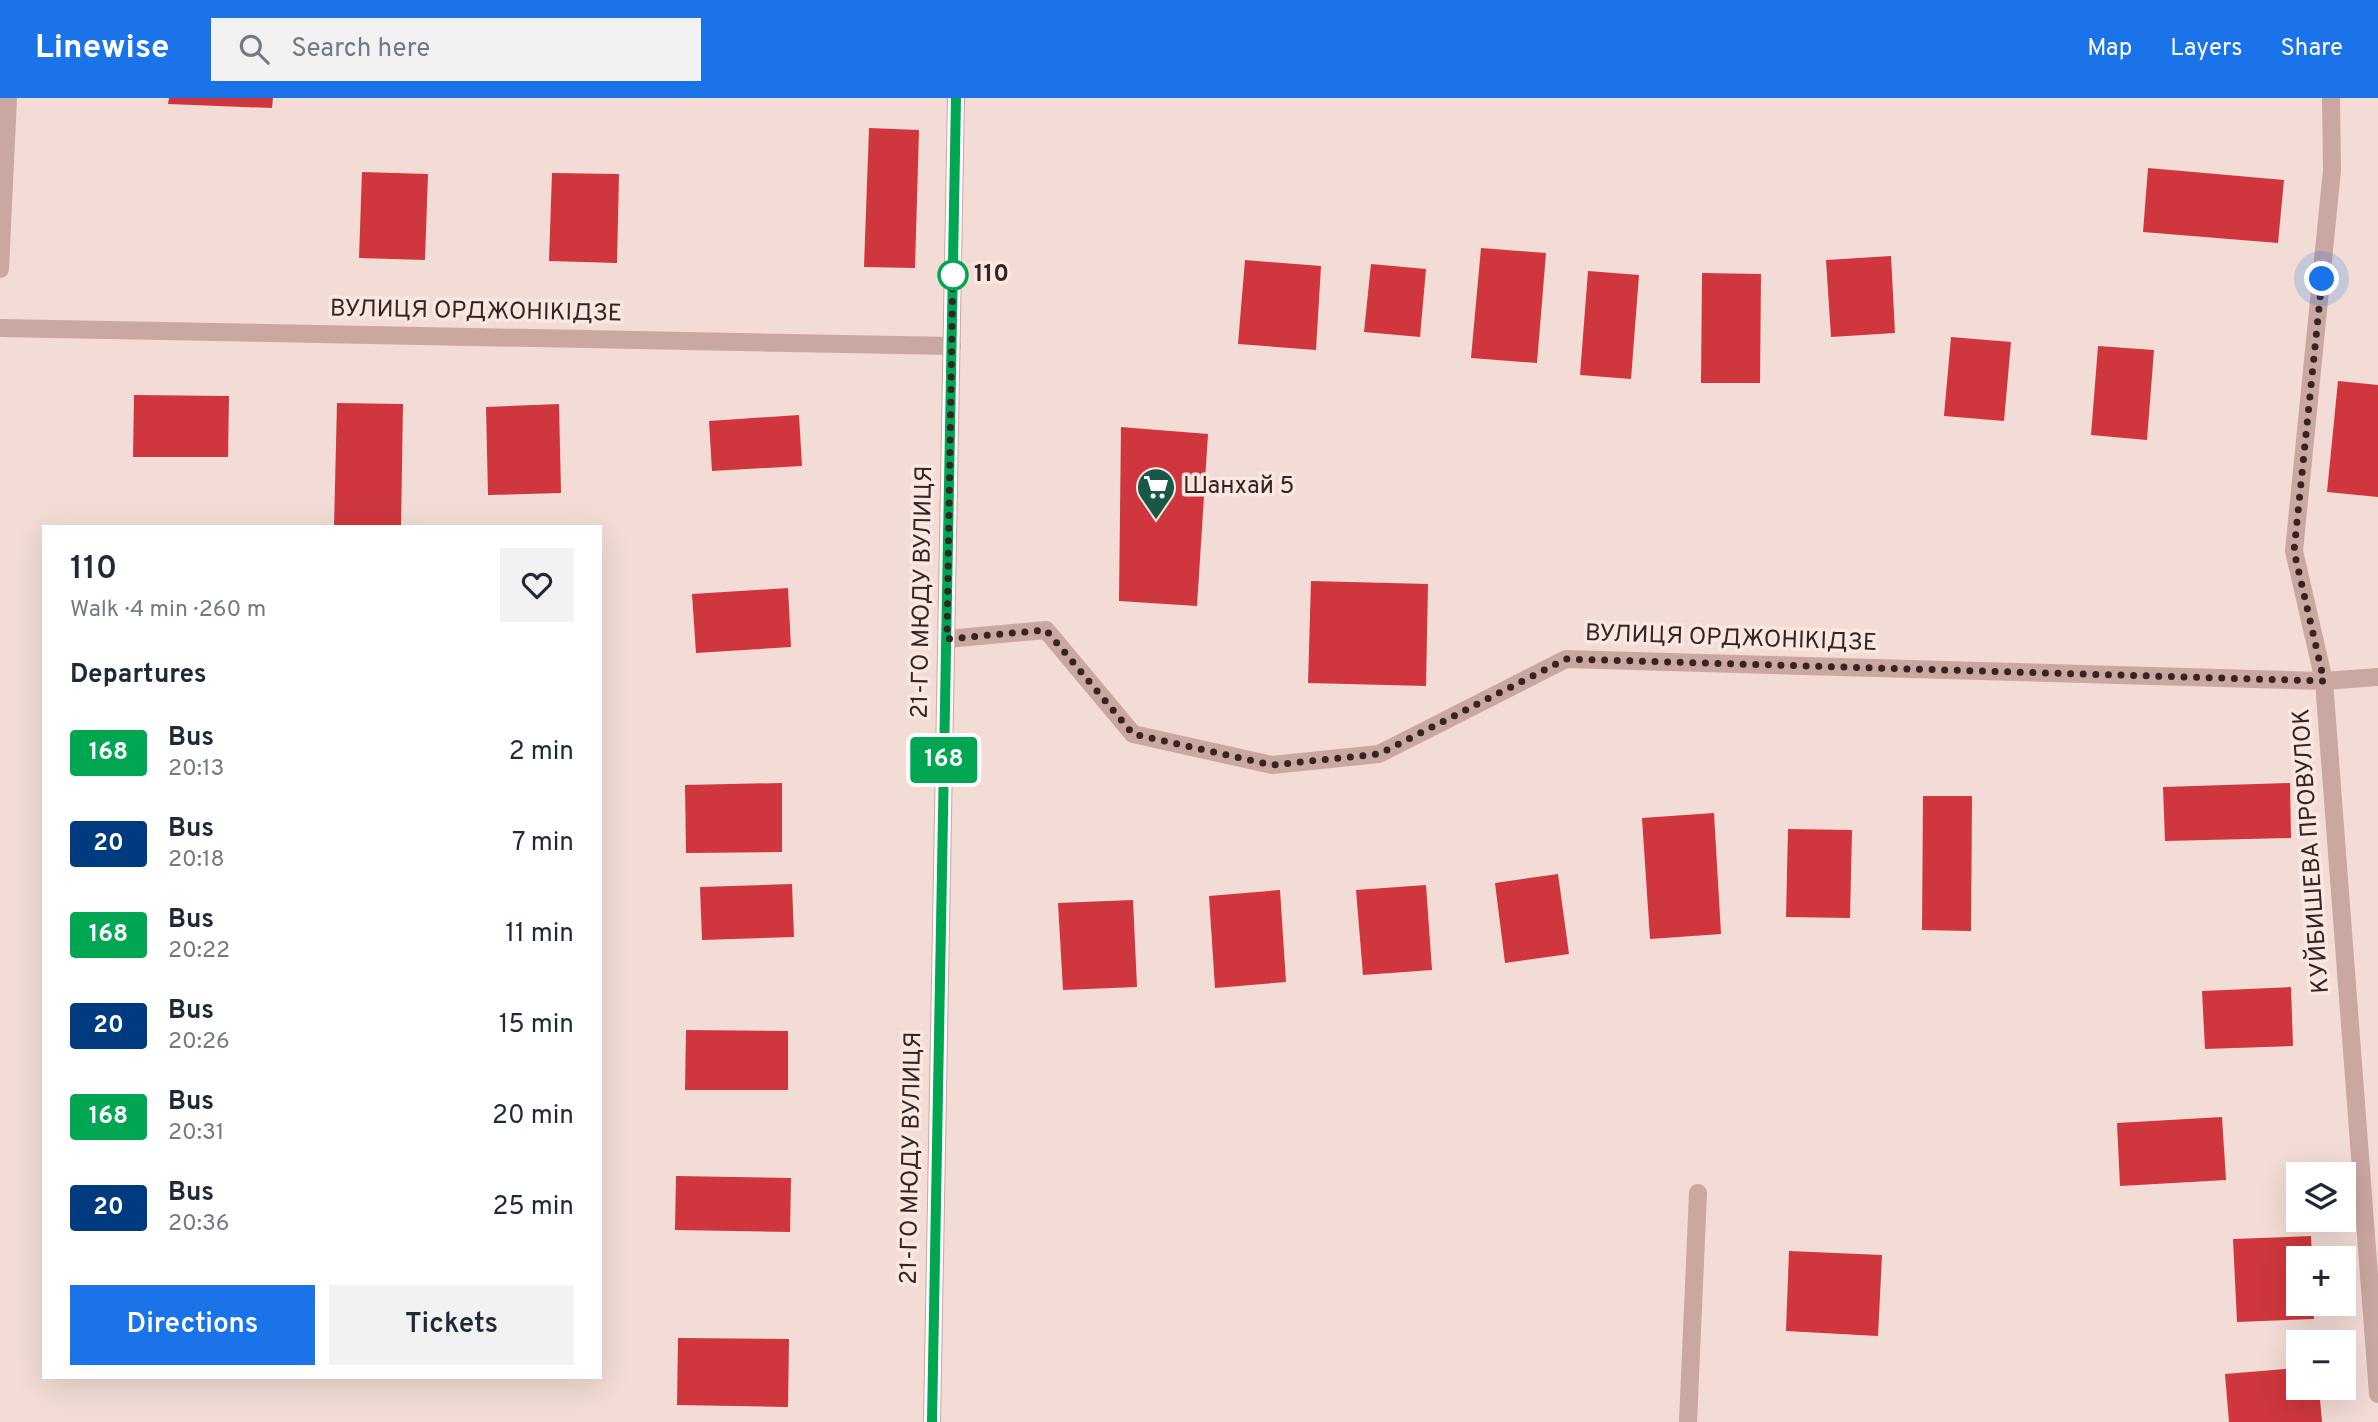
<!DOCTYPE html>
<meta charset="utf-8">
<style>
body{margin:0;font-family:Overpass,sans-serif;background:#f2f2f3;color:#1f2937;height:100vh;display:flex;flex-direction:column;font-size:26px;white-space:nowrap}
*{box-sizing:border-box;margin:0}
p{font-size:23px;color:#747a83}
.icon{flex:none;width:38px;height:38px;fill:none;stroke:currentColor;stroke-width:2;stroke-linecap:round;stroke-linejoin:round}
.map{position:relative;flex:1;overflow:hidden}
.drawer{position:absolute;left:42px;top:427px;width:560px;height:854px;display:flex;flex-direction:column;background:#fff;border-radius:0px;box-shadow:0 7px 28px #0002}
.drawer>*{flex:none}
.badge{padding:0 14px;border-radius:5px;font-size:24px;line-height:46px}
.tools{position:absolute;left:2286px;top:1064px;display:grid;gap:14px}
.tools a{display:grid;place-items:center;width:70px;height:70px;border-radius:0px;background:#fff;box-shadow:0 7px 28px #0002;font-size:35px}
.you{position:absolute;width:35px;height:35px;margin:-18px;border:5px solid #fff;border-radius:50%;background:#1a73e8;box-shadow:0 0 0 10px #1a73e833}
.map>.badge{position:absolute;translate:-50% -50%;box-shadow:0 0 0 4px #fff}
h2{padding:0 28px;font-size:26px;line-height:63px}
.round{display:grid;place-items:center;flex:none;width:74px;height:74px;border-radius:0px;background:#f2f2f3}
.overview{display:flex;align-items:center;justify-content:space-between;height:119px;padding:0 28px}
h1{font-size:33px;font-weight:600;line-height:52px}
.action{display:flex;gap:14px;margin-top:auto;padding:14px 28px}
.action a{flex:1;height:80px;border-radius:0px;background:#1a73e8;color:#fff;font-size:28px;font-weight:600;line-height:80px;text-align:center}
.action a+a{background:#f2f2f3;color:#1f2937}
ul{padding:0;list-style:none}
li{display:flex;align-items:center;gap:21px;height:91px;padding:0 28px}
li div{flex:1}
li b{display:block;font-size:26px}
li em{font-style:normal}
li .badge{min-width:77px;font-weight:700;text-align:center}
header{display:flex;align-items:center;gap:42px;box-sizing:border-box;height:98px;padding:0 35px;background:#1a73e8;color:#fff}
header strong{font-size:33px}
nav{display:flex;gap:38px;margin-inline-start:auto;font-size:24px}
.search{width:490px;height:63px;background:#f2f2f3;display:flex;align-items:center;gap:18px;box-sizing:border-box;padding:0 24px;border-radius:0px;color:#747a83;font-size:26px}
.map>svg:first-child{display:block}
.building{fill:#cf363d}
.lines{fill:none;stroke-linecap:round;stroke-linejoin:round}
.minor{stroke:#caa7a0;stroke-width:18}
.line-casing{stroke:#fff;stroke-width:16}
.line{stroke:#00a651;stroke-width:10}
.walk{stroke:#342424;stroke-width:7;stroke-dasharray:0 12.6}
.stop-dot{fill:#fff;stroke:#00a651;stroke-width:3.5}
.labels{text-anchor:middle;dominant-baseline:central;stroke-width:7;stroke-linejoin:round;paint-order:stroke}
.stop-label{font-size:24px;font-weight:bold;fill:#342424;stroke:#fae7e1;text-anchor:start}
.street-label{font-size:24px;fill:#342424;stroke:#fae7e1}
.poi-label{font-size:24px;fill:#342424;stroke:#fae7e1;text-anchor:start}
</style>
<header>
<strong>Linewise</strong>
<div class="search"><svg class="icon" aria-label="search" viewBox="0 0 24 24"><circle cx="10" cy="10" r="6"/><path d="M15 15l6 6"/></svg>Search here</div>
<nav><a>Map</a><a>Layers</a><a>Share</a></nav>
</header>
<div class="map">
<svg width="2378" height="1324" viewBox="0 0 2378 1324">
<rect width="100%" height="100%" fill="#f2dcd5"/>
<g class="building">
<path d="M169,0H273L272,10L168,6Z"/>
<path d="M869,30L919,32L915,170L864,169Z"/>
<path d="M2148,70L2284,82L2278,145L2143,134Z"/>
<path d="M362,74L428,76L425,162L359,160Z"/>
<path d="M552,75L619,76L617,165L549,163Z"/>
<path d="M1481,150L1546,155L1537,265L1471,260Z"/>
<path d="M1891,158L1895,235L1831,239L1826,162Z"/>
<path d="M1245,162L1321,168L1316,252L1238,246Z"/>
<path d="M1371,166L1426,171L1420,239L1364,234Z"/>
<path d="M1588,173L1639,177L1631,281L1580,277Z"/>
<path d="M1702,175L1761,176L1760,285H1701Z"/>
<path d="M1951,239L2011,244L2004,323L1944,318Z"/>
<path d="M2098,248L2154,252L2147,342L2091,337Z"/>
<path d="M2338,283L2378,287V399L2327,394Z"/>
<path d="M134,297L229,298L228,359H133Z"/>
<path d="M337,305L403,306L401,429H334Z"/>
<path d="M559,306L561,395L488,397L486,309Z"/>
<path d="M799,317L802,368L712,373L709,323Z"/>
<path d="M1121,329L1208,336L1197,508L1119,503Z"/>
<path d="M1311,483L1428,486L1426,588L1308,585Z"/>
<path d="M788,490L791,549L696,555L692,496Z"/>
<path d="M782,685V754L686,755L685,687Z"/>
<path d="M2290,685L2291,740L2165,743L2163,689Z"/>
<path d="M1923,698H1972L1971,833L1922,832Z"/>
<path d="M1714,715L1721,836L1650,841L1642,720Z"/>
<path d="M1788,731L1852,732L1850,820L1786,819Z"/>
<path d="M1558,776L1569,856L1505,865L1495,785Z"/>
<path d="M792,786L794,839L702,842L700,789Z"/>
<path d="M1426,787L1432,872L1363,877L1356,792Z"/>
<path d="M1280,792L1286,884L1215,890L1209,798Z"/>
<path d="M1133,802L1137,889L1063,892L1058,805Z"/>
<path d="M2291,889L2293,948L2205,951L2202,893Z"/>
<path d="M686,932L788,933V992H685Z"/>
<path d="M2222,1019L2226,1082L2120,1088L2117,1025Z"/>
<path d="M676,1078L791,1080L790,1134L675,1132Z"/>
<path d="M2311,1138L2312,1160H2298V1206H2313L2314,1221L2237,1224L2233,1141Z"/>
<path d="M1789,1153L1882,1157L1878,1238L1786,1233Z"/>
<path d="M678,1240L789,1241L788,1309L677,1307Z"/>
<path d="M2298,1270V1290H2319L2322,1324H2229L2225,1276Z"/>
</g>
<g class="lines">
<g class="minor">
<path d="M2331,0L2332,72L2294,453L2324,583L2378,1296"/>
<path d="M0,171L8,0"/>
<path d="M0,230L952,248"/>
<path d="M947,541L1046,532L1133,636L1272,667L1379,656L1566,561L2324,583L2378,579"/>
<path d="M932,1324L956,0"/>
<path d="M1688,1324L1698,1095"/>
</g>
</g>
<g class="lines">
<defs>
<path id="line" d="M932,1324L956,0"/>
</defs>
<use href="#line" class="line-casing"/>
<use href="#line" class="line"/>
<path class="walk" d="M953,177V165L947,541L1046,532L1133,636L1272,667L1379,656L1566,561L2324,583L2294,453L2322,181"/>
</g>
<defs>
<symbol id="supermarket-pin" viewBox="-11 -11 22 30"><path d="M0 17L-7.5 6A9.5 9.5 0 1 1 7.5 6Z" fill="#175849" stroke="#fae7e1"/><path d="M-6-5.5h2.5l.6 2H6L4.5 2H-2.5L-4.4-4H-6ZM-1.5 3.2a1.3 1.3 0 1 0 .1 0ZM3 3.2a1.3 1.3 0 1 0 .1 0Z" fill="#fff"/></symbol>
</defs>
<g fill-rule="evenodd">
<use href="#supermarket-pin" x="1134" y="367" width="44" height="60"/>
</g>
<circle class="stop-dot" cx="953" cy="177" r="14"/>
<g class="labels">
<g class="stop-label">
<text x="974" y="177">110</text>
</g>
<g class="street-label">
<text transform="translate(476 214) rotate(1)">ВУЛИЦЯ ОРДЖОНІКІДЗЕ</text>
<text transform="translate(923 494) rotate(-89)">21-ГО МЮДУ ВУЛИЦЯ</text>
<text transform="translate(1731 541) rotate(2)">ВУЛИЦЯ ОРДЖОНІКІДЗЕ</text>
<text transform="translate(2312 753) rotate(-94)">КУЙБИШЕВА ПРОВУЛОК</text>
<text transform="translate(912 1060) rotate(-89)">21-ГО МЮДУ ВУЛИЦЯ</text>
</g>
<g class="poi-label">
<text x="1183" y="389">Шанхай 5</text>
</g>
</g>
</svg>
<div class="tools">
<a><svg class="icon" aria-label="layers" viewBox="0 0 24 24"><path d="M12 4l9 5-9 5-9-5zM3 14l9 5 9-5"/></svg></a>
<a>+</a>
<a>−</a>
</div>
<div class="you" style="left:2322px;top:181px"></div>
<b class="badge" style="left:944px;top:662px;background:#00a651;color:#fff">168</b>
<section class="drawer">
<div class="overview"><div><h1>110</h1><p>Walk · 4 min · 260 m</p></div><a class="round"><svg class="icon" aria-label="heart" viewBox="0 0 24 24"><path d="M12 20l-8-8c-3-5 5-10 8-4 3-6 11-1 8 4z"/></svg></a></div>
<h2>Departures</h2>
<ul>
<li><span class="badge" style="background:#00a651;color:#fff">168</span><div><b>Bus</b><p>20:13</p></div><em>2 min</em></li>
<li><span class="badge" style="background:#003b80;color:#fff">20</span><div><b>Bus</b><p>20:18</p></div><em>7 min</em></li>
<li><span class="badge" style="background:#00a651;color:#fff">168</span><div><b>Bus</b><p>20:22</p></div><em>11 min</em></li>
<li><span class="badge" style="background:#003b80;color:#fff">20</span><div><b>Bus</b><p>20:26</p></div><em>15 min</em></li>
<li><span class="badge" style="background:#00a651;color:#fff">168</span><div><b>Bus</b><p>20:31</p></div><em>20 min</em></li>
<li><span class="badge" style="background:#003b80;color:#fff">20</span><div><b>Bus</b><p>20:36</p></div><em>25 min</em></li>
</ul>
<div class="action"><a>Directions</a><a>Tickets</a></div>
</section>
</div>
